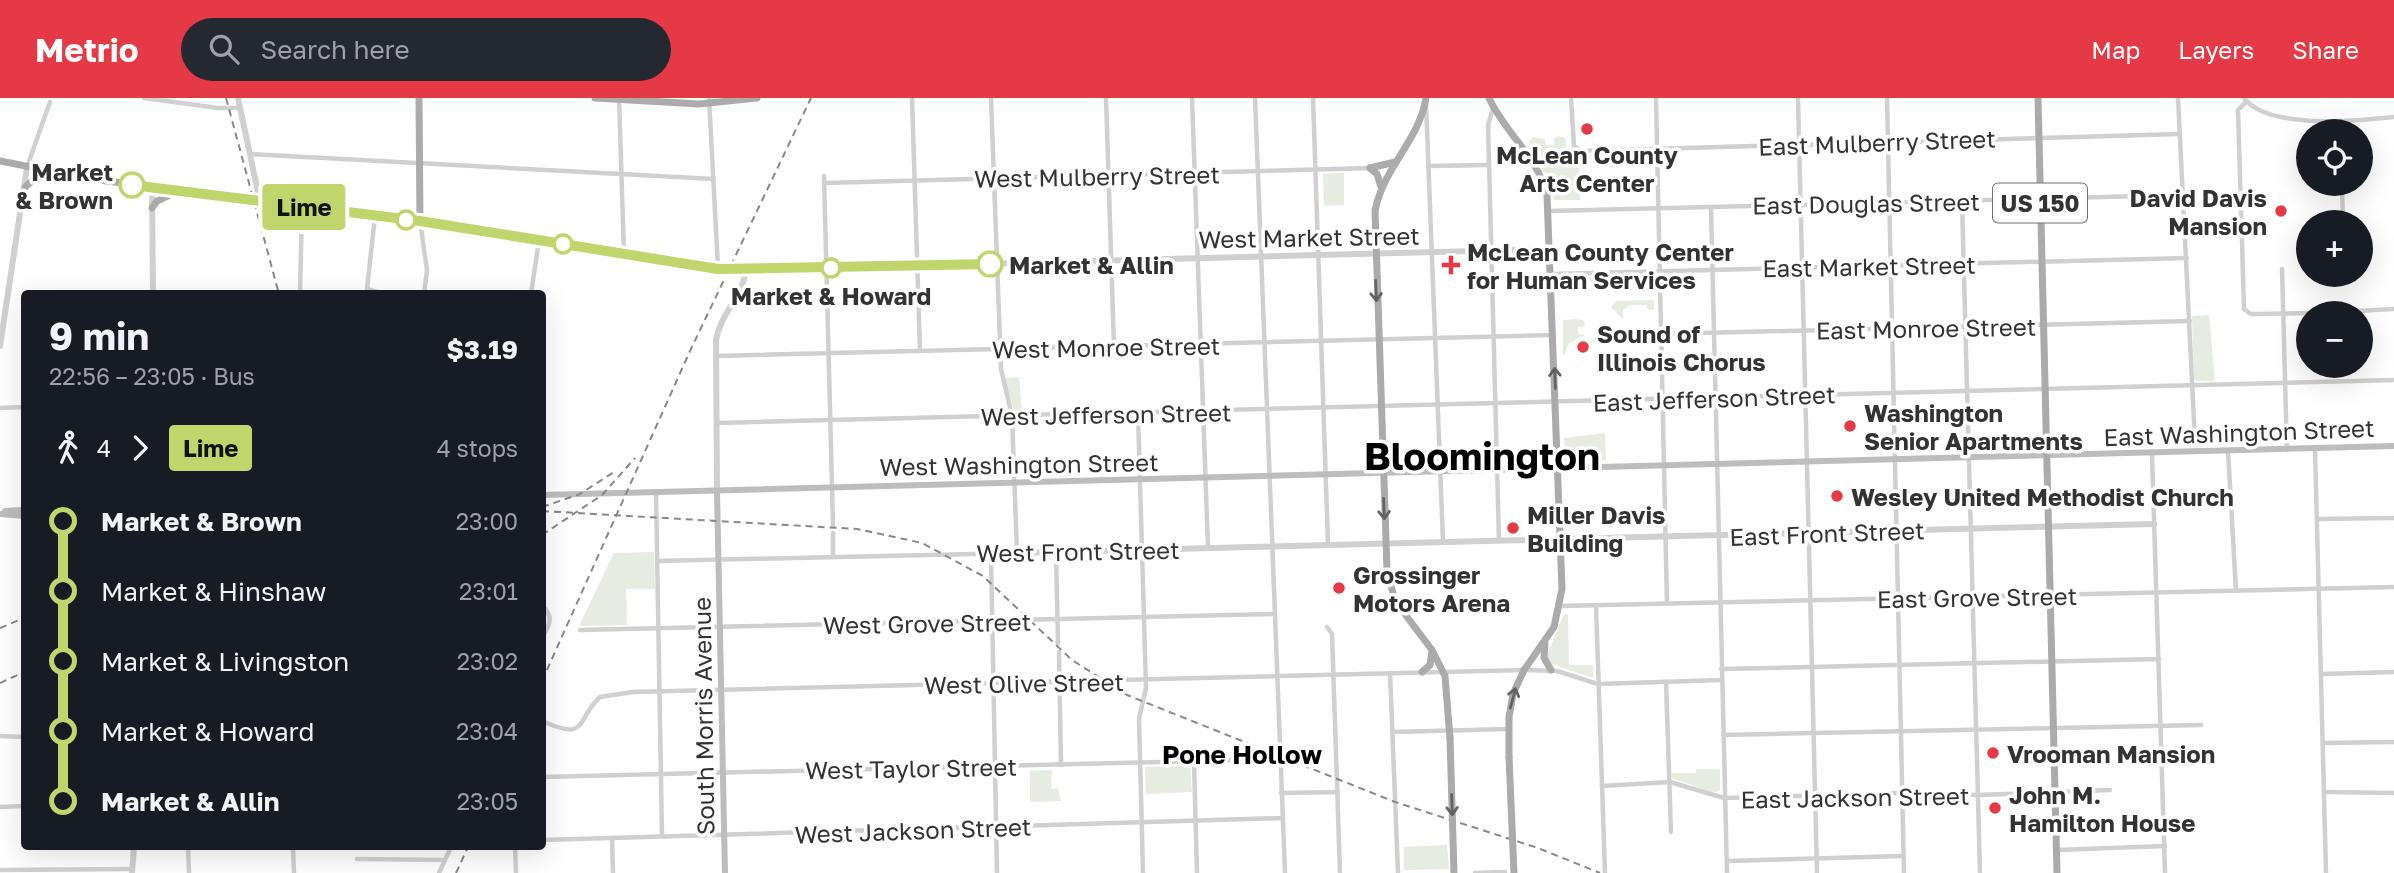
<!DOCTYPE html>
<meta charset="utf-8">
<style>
body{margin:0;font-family:"Golos Text",sans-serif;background:#242831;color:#f1f3f6;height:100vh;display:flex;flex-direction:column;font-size:26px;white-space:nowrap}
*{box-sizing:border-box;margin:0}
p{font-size:23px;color:#9ea1a6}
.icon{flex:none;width:38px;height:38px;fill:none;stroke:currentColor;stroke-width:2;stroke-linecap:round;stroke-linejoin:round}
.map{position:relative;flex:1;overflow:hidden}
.sheet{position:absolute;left:21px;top:192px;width:525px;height:560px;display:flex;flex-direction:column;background:#171b24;border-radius:7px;box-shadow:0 7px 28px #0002}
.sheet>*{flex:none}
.badge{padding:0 14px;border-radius:5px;font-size:24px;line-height:46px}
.controls{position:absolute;left:2296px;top:21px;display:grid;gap:14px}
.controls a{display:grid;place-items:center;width:77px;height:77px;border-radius:50%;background:#171b24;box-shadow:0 7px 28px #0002;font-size:35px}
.map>.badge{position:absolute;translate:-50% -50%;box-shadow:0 0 0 4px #fff}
.legs{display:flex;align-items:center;gap:10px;height:77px;padding:0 28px;font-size:23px}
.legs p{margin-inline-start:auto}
.overview{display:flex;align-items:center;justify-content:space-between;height:119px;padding:0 28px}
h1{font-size:38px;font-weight:700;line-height:52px}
ul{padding:0 28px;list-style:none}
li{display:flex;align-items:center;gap:24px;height:70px;font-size:26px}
li i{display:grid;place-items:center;width:10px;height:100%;margin:0 9px;background:currentColor}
li i::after{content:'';width:18px;height:18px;margin:-9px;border:5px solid;border-radius:50%;background:#171b24}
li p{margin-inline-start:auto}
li:first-child i{background:linear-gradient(#0000 50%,currentColor 0)}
li:last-child i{background:linear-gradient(currentColor 50%,#0000 0)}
header{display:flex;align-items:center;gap:42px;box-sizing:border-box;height:98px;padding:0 35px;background:#e63946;color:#fff}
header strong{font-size:33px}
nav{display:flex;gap:38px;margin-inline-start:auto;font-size:24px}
.search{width:490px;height:63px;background:#242831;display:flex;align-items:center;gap:18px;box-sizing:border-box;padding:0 24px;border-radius:38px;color:#9ea1a6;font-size:26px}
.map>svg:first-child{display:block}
.green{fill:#e6ecdf}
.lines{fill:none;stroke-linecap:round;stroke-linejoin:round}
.minor{stroke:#d0d0d0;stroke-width:4.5}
.tertiary{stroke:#d0d0d0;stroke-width:6}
.secondary{stroke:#bdbdbd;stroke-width:6}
.primary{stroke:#ababab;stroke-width:7}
.rail{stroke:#888;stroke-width:2;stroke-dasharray:7 5;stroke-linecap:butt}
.primary-bridge{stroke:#ababab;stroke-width:7}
.oneway{stroke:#636363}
.line-1-casing{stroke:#fff;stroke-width:16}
.line-1{stroke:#c0d66c;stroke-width:10}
.poi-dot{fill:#e63946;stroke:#fff;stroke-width:2.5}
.stop-1-dot{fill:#fff;stroke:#c0d66c;stroke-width:3.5}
.labels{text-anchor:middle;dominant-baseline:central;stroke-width:7;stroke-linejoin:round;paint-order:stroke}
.shield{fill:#fff;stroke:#707070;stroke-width:2}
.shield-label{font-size:23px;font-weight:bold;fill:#333}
.street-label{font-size:24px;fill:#333;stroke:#fff}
.poi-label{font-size:24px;font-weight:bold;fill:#333;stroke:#fff;text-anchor:start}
.stop-label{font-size:24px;font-weight:bold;fill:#333;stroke:#fff;text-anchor:end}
.neighbourhood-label{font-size:26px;font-weight:bold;fill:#000;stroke:#fff}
.town-label{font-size:38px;font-weight:bold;fill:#000;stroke:#fff}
</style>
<header>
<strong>Metrio</strong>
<div class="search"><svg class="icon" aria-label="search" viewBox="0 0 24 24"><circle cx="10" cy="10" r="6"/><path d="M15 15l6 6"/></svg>Search here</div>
<nav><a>Map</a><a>Layers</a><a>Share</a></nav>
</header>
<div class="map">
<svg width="2394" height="775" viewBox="0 0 2394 775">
<rect width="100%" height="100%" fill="#fff"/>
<g class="green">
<path d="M1559,38L1566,40V62H1579L1580,102H1554L1549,82L1528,45L1533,39L1545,41L1546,47H1554V41Z"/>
<path d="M1344,75V107L1324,108L1323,76Z"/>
<path d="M1559,179H1596L1598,184L1592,187L1591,184H1583L1584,192H1562Z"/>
<path d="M1654,202V212L1647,211V207H1630L1623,212V221L1611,209L1616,203Z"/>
<path d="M2209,217L2215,283H2197L2194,281L2192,218Z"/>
<path d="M1579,221L1584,223L1585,229H1578V236L1585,237L1569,245L1563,259V222Z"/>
<path d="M1019,279L1022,313H1014L1004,280Z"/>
<path d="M1605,335L1606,362L1565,363L1564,340Z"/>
<path d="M654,454L655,491H626L627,527L579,528L614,455Z"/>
<path d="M1564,516H1568L1569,567H1593V580L1552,566L1546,559Z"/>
<path d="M1190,668L1192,694L1146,696L1145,669Z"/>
<path d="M1696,671H1720V692L1713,695L1672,680L1671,675H1696Z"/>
<path d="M1052,672L1051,691L1058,690L1061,703L1030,704V673Z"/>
<path d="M1447,747L1449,771L1404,772V749Z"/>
</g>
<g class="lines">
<g class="minor">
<path d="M144,0L218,10H241"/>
<path d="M619,0L624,156"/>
<path d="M709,0L718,170"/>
<path d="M912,0L920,253"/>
<path d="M1106,0L1114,249"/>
<path d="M1192,0L1208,450"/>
<path d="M1255,0L1285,775"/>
<path d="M1313,0L1328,447"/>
<path d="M1571,0L1574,48L1581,53L2180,36"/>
<path d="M1656,0L1667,506"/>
<path d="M1798,0L1817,775"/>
<path d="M1887,0L1904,775"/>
<path d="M2178,0L2195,344"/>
<path d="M2244,0C2269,32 2357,23 2394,19"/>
<path d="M2246,4L2238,12L2244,211L2251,216L2312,215"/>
<path d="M1426,5L1443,444"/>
<path d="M1493,10L1488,27L1499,443"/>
<path d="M2342,23V33"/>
<path d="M250,56L714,81"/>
<path d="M1429,68L1489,67"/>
<path d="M27,69L50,4"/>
<path d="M824,78L833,427"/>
<path d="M824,85L1370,70"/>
<path d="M2342,86L2343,124"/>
<path d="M1962,103L1980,775"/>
<path d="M1711,109L1727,775"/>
<path d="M1549,113L2183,97"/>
<path d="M375,118L367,191L384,196"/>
<path d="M420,123L427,172L424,196"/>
<path d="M2282,171L2287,352"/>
<path d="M1551,176L2187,160"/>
<path d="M300,196L302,109"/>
<path d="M531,196L539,142"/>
<path d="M2320,215L2394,211"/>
<path d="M1662,236L2190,223"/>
<path d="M716,258L1552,237"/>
<path d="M0,310L24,309"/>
<path d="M1138,315L1146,590L1139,621L1143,775"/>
<path d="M717,325L2394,282"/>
<path d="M2315,351L2326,775"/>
<path d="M2228,353L2236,493"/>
<path d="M2152,356L2165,775"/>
<path d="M656,395L662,738"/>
<path d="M2318,421L2394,420"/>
<path d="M833,435V458"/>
<path d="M1056,454L1058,545"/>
<path d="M991,455L997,775"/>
<path d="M657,463L1017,455L1012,318L1001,271L991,0"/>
<path d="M542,508C555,518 549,528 542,540"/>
<path d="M1560,508L2394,489"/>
<path d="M1596,508L1605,775"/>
<path d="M1327,529L1332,536L1340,775"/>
<path d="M580,532L1274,516"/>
<path d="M1059,554L1061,667"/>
<path d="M1721,571L2159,561"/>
<path d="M1390,575L1398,775"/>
<path d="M2321,576L2394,574"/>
<path d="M1666,584L1671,734"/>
<path d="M542,623C589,644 575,622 600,599L633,594L1524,572L1557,573L1598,586L1721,582"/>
<path d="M1393,634L1508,631"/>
<path d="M1723,637L2201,627"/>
<path d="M0,638L24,639"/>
<path d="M2323,645L2394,644"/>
<path d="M1194,664L1197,775"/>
<path d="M542,679L1280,661"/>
<path d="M1602,688L1670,684L1724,700L1902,695L1978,697L2110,692"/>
<path d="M2324,694L2394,695"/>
<path d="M1281,695L1338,694"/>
<path d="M0,709L24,708"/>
<path d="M612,740L613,775"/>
<path d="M542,742L1283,720"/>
<path d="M188,749L189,775"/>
<path d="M293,749L294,775"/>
<path d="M515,749L516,775"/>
<path d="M2057,752L2165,748"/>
<path d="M357,761L445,762"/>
<path d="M1727,763L1903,758"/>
<path d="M0,772L132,771"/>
<path d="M439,775L451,749"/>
<path d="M1475,775L1505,774"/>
</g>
<g class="tertiary">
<path d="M238,0L260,104"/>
<path d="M152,90L153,196"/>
<path d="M420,123L701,168L746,172L1550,151"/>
<path d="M0,248L27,69"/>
<path d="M717,393L716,242C720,216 743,198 746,172"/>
<path d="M1017,455L2154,426"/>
<path d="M132,775L134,749"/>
</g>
<g class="secondary">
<path d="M717,393L725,775"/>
<path d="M542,397L2394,348"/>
<path d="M5,413L24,412"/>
<path d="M0,416L24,418"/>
</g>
<g class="primary">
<path d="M595,0L699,6L757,0"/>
<path d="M1426,0C1419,43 1383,70 1375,113L1387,472L1395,503L1432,552L1445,578L1450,640"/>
<path d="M1489,0C1505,35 1538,59 1547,97L1562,491L1554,529L1524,572L1513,596L1509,619V659"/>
<path d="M2038,0L2057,775"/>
<path d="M0,63L91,81L420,123L419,0"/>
<path d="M1370,70L1395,64"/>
<path d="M1370,70L1377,76L1381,89"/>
<path d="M21,98L26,88L45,73"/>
<path d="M152,110L157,103L174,95"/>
<path d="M1545,545L1544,560L1551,572"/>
<path d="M1422,574L1430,567L1432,553"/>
</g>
<g class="rail">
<path d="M226,0L279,196"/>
<path d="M542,409L580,396L614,374"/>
<path d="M542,413L857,431L922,445L983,478L1072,562L1127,597L1395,704L1538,750L1600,775"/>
<path d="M542,437L602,397L635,360"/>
<path d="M0,530L24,520"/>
<path d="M542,583L690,253L811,0"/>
<path d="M0,585L24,574"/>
<path d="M456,775L468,749"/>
</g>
<g class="primary-bridge">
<path d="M1450,640L1454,775"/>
<path d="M1509,659L1514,775"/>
</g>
</g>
<defs><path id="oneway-shaft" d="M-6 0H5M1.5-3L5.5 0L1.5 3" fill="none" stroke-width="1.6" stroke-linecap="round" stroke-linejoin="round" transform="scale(1.75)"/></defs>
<g class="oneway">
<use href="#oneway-shaft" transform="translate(1376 193) rotate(88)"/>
<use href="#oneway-shaft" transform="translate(1555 280) rotate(-92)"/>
<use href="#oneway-shaft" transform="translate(1384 411) rotate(88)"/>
<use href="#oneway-shaft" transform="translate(1513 600) rotate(-75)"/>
<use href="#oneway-shaft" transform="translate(1452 707) rotate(88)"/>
</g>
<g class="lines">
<defs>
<path id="line-1" d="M132,87L420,123L718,171L990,166"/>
</defs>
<use href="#line-1" class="line-1-casing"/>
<use href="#line-1" class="line-1"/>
</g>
<g class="poi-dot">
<circle cx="1587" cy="31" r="7"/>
<circle cx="2281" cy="113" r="7"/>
<path d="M1447.5 156.5h7v7h7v7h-7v7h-7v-7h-7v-7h7z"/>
<circle cx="1583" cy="249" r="7"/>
<circle cx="1850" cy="328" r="7"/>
<circle cx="1837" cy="398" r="7"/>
<circle cx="1513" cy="430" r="7"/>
<circle cx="1339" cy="490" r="7"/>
<circle cx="1993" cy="655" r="7"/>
<circle cx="1995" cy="710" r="7"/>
</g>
<g class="stop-1-dot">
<circle cx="132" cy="87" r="12"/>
<circle cx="406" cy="122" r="9"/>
<circle cx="563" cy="146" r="9"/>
<circle cx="990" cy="166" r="12"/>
<circle cx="831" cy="170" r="9"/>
</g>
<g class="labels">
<rect class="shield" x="1993" y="85.5" width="94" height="39" rx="5"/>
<g class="shield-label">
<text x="2040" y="105">US 150</text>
</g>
<g class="street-label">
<text transform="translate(1877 44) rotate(-2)">East Mulberry Street</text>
<text transform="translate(1097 78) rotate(-1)">West Mulberry Street</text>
<text transform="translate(1866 105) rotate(-1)">East Douglas Street</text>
<text transform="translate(1309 139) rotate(-1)">West Market Street</text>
<text transform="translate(1869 168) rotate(-1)">East Market Street</text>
<text transform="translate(1926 230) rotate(-1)">East Monroe Street</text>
<text transform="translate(1106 249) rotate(-1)">West Monroe Street</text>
<text transform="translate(1714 300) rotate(-2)">East Jefferson Street</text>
<text transform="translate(1106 316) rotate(-1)">West Jefferson Street</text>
<text transform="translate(2239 334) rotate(-2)">East Washington Street</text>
<text transform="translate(1019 366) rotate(-1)">West Washington Street</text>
<text transform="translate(1827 435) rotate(-2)">East Front Street</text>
<text transform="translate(1078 453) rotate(-1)">West Front Street</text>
<text transform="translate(1977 499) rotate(-1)">East Grove Street</text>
<text transform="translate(927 525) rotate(-1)">West Grove Street</text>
<text transform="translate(1024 585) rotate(-1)">West Olive Street</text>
<text transform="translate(703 618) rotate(-91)">South Morris Avenue</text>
<text transform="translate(911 670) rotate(-1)">West Taylor Street</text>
<text transform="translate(1855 699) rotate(-1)">East Jackson Street</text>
<text transform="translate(913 732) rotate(-2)">West Jackson Street</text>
</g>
<g class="poi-label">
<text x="1587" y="56" text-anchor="middle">McLean County<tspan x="1587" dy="28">Arts Center</tspan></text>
<text x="2267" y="99" text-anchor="end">David Davis<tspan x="2267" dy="28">Mansion</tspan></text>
<text x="1467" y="153">McLean County Center<tspan x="1467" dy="28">for Human Services</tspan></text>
<text x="1597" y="235">Sound of<tspan x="1597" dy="28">Illinois Chorus</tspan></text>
<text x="1864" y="314">Washington<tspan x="1864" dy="28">Senior Apartments</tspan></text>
<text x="1851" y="398">Wesley United Methodist Church</text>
<text x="1527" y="416">Miller Davis<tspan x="1527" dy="28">Building</tspan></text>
<text x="1353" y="476">Grossinger<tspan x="1353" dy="28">Motors Arena</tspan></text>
<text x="2007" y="655">Vrooman Mansion</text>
<text x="2009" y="696">John M.<tspan x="2009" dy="28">Hamilton House</tspan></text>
</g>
<g class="stop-label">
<text x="113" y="73">Market<tspan x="113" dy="28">&amp; Brown</tspan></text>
<text x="1009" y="166" text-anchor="start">Market &amp; Allin</text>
<text x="831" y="197" text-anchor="middle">Market &amp; Howard</text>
</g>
<g class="neighbourhood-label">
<text x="1242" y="656">Pone Hollow</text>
</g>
<g class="town-label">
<text x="1482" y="357">Bloomington</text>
</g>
</g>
</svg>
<div class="controls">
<a><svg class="icon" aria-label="locate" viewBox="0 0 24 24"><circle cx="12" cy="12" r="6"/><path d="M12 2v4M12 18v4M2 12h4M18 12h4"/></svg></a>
<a>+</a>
<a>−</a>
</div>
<b class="badge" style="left:304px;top:109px;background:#c0d66c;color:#111">Lime</b>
<section class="sheet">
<div class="overview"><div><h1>9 min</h1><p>22:56 – 23:05 · Bus</p></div><b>$3.19</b></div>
<div class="legs"><svg class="icon" aria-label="walk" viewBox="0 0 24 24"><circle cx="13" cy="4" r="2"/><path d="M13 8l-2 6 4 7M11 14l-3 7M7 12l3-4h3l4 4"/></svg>4<svg class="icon" aria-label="forward" viewBox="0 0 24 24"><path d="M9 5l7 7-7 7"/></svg><b class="badge" style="background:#c0d66c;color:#111">Lime</b><p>4 stops</p></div>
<ul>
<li><i style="color:#c0d66c"></i><b>Market &amp; Brown</b><p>23:00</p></li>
<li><i style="color:#c0d66c"></i><span>Market &amp; Hinshaw</span><p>23:01</p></li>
<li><i style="color:#c0d66c"></i><span>Market &amp; Livingston</span><p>23:02</p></li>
<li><i style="color:#c0d66c"></i><span>Market &amp; Howard</span><p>23:04</p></li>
<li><i style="color:#c0d66c"></i><b>Market &amp; Allin</b><p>23:05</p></li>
</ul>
</section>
</div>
